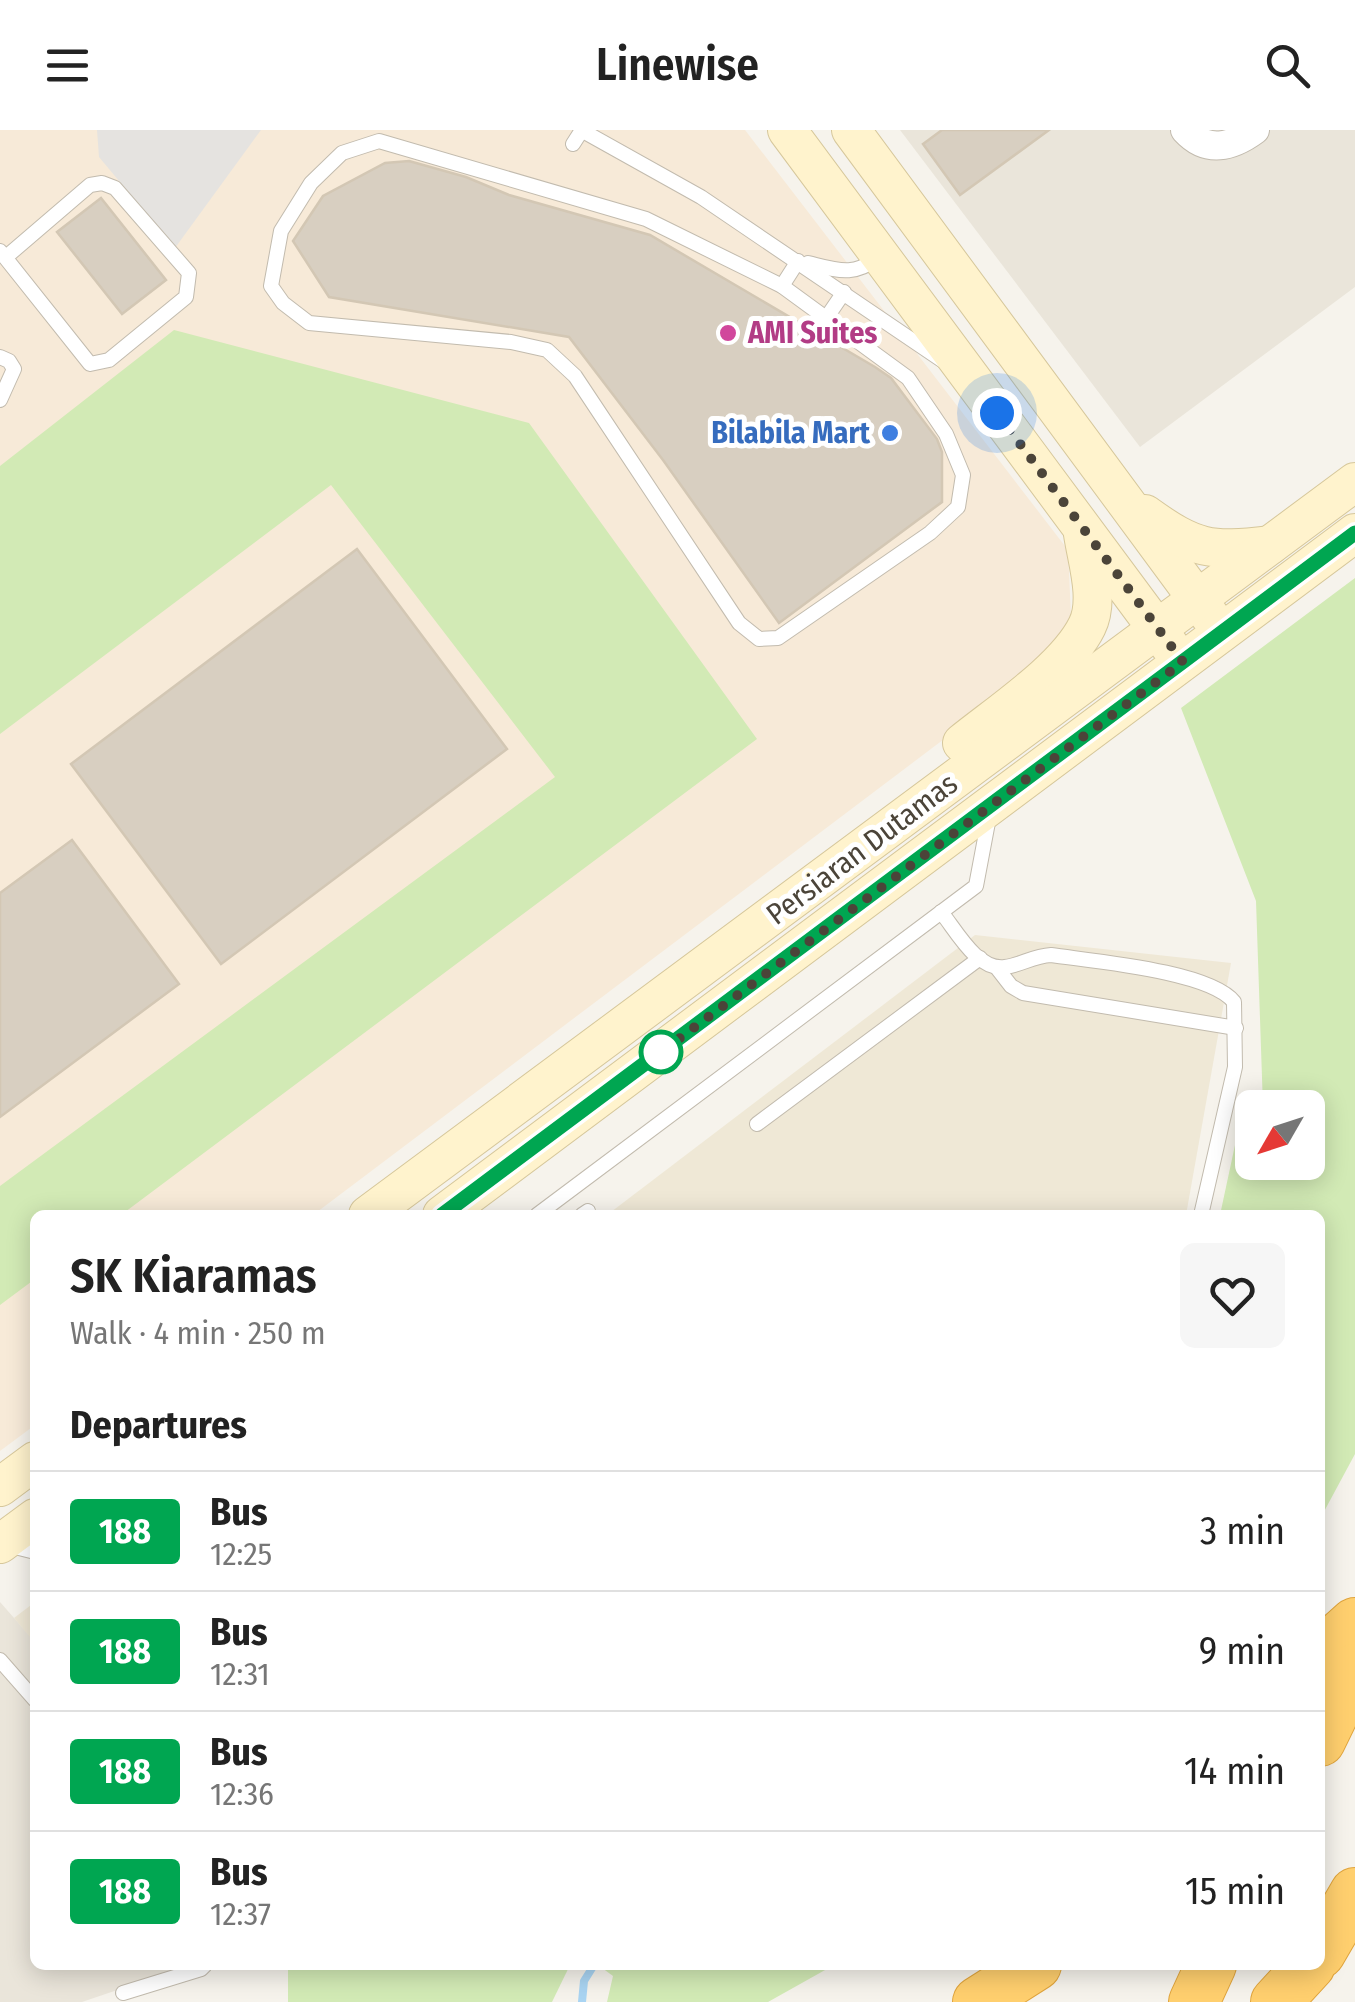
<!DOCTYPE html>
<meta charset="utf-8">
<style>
body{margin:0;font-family:"Fira Sans Condensed",sans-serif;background:#f6f6f6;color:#222;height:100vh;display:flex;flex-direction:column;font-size:38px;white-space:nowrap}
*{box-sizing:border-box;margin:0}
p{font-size:32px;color:#767676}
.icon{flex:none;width:55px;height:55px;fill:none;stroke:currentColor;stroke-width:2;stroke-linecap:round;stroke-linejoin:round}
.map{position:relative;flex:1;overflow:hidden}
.sheet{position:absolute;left:30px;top:1080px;width:1295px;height:760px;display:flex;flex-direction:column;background:#fff;border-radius:15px;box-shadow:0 5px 25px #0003}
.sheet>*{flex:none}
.badge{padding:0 20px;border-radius:8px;font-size:35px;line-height:65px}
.needle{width:65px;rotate:231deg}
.controls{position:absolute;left:1235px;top:960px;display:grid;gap:20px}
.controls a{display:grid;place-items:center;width:90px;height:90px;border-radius:15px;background:#fff;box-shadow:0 5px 25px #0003;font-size:50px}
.you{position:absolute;width:50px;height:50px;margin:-25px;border:8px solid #fff;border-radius:50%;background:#1a73e8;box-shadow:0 0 0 15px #1a73e833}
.map>.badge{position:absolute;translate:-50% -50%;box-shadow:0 0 0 5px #fff}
h2{padding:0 40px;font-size:38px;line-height:90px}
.round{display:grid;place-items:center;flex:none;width:105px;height:105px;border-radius:15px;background:#f6f6f6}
.overview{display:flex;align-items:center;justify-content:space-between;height:170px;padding:0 40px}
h1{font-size:48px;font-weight:600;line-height:75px}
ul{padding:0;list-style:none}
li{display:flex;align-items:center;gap:30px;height:120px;padding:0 40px;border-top:2px solid #e0e0e0}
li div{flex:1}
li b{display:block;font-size:38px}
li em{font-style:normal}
li .badge{min-width:110px;font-weight:700;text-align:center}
header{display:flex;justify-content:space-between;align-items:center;height:130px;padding:0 40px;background:#fff;font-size:45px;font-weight:600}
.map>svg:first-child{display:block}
.residential{fill:#eae5da}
.commercial{fill:#f7ead8}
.education{fill:#efe8d6}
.green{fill:#d2eab5}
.parking{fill:#e5e3e0}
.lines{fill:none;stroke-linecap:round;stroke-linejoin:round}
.stream{stroke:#a9d4f2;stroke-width:8}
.building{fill:#d8cfc1;stroke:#d3c7b4;stroke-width:2.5}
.lane-casing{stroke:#c2bbae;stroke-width:16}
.street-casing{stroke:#c2bbae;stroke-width:30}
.secondary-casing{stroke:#d6c79b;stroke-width:40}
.highway-casing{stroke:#e0a43c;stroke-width:52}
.lane{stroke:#fff;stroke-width:14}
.street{stroke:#fff;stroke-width:28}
.secondary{stroke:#fff3cd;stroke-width:38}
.highway{stroke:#ffcf6e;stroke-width:50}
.line-casing{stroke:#fff;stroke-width:22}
.line{stroke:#00a651;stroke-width:15}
.walk{stroke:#4b4439;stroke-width:10;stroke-dasharray:0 18}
.hotel-dot{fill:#d1479c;stroke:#fff;stroke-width:4}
.shop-dot{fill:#3f7fe0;stroke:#fff;stroke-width:4}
.stop-dot{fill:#fff;stroke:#00a651;stroke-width:5}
.labels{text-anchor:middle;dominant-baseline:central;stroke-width:10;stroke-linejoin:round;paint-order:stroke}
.hotel-label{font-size:30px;font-weight:bold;fill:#b23c85;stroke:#fff;text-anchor:start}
.shop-label{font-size:30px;font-weight:bold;fill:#366cbe;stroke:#fff;text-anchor:end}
.street-label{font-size:30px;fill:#4b4439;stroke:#fff}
</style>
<header><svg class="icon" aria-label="menu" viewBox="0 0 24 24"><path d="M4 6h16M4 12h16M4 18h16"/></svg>Linewise<svg class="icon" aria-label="search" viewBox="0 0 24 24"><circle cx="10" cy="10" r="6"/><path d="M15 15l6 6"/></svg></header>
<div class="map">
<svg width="1355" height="1872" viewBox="0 0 1355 1872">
<rect width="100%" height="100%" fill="#f6f3ec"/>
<g class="residential">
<path d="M900,0H1355V157L1140,317Z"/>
<path d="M0,1472L35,1512V1835H191L82,1872H0Z"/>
</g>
<path class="commercial" d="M0,0H745L1068,420L1071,486L1037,539L313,1085H35V1295L0,1321Z"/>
<g class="education">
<path d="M975,805L1231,833L1186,1085H607Z"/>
<path d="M35,1472V1513L14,1488Z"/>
</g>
<g class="green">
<path d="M174,200L529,293L757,609L121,1085H35V1149L0,1175V1056L555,647L331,355L0,604V336Z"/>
<path d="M1355,448V1324L1320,1389V1085H1220L1235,1015L1252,1002V1032H1308V978L1263,977L1256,771L1181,578Z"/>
<path d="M288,1835H570L552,1872H288Z"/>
<path d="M598,1835H834L768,1872H607L613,1846Z"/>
</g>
<path class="parking" d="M97,0H261L175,118L99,27Z"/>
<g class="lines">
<path class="stream" d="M582,1872L584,1851L594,1835"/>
</g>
<g class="building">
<path d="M942,0H1049L960,65L923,14Z"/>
<path d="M409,31L466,47L509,65L650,105L875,237L891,248L937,309L942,322V372L779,493L663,330L569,207L329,167L293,111L323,66L385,33Z"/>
<path d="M101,68L166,150L122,184L57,102Z"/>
<path d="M357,419L507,619L221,834L71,634Z"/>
<path d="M72,710L179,854L0,987V763Z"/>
</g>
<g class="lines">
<defs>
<g id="lane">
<path d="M581,0L701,67L943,231"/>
<path d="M379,11L646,89L782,156L908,248L946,304L963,345L958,377L930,403L778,508L759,509L739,493L575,246L547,220L511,212L309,193L283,173L271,156L281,101L311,53L342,23Z"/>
<path d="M573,14L582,0"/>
<path d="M0,121L90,234L109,230L186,167L189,143L115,58L102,53L90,55L6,127"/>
<path d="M808,133C840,141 853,147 881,126"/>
<path d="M782,156L798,131"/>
<path d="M827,187L844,162"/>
<path d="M0,227L9,231L14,239L0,270"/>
<path d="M941,782C956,800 977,841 1005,837C1021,835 1033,826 1051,825C1091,831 1210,841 1234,872L1235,937L1201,1085"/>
<path d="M997,838L1011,856L1023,863L1236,898"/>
<path d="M757,994L980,828"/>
<path d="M537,1085L976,756L989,687"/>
<path d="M582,1085L588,1081"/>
<path d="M7,1415L35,1422"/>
<path d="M0,1530L35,1570"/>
<path d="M123,1863L201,1839L205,1835"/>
</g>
<path id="street" d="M1185,0C1207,24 1232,17 1255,0"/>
<g id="secondary">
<path d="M787,0L1172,519"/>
<path d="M851,0L1212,489"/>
<path d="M1145,384C1195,420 1210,422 1270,415"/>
<path d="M962,613C999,583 1066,539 1087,496C1100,470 1087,431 1083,404"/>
<path d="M368,1085L1355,352"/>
<path d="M442,1085L1355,403"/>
<path d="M0,1357L35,1331"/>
<path d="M0,1414L35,1388"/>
</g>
<g id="highway">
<path d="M1320,1534L1336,1510L1355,1493"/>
<path d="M1320,1611L1355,1539"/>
<path d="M1320,1823L1355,1763"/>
<path d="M978,1872L1036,1835"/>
<path d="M1194,1872L1211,1835"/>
<path d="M1276,1872L1310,1835"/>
</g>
</defs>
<use href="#lane" class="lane-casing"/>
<use href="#street" class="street-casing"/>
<use href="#secondary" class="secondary-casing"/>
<use href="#highway" class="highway-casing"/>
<use href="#lane" class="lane"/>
<use href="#street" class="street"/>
<use href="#secondary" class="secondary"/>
<use href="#highway" class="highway"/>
</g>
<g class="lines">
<defs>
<path id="line" d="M442,1085L1355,403"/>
</defs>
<use href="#line" class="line-casing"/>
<use href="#line" class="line"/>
<path class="walk" d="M661,922L656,926L1183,532L997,283"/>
</g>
<circle class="hotel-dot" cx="728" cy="203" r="10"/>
<circle class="shop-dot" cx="890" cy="303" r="10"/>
<circle class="stop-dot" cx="661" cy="922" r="20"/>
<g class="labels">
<g class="hotel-label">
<text x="748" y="203">AMI Suites</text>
</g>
<g class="shop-label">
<text x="870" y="303">Bilabila Mart</text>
</g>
<g class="street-label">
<text transform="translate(862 719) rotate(-37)">Persiaran Dutamas</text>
</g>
</g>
</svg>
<div class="controls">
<a><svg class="needle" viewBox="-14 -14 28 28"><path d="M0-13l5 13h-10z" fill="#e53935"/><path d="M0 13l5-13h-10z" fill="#767676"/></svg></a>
</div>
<div class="you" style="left:997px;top:283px"></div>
<section class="sheet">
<div class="overview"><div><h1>SK Kiaramas</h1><p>Walk · 4 min · 250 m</p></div><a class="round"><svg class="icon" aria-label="heart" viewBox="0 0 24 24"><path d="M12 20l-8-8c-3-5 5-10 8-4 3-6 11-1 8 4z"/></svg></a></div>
<h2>Departures</h2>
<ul>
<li><span class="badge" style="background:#00a651;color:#fff">188</span><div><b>Bus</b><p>12:25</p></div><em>3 min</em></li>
<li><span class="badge" style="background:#00a651;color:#fff">188</span><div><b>Bus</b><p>12:31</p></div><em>9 min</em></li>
<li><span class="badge" style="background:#00a651;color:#fff">188</span><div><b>Bus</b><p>12:36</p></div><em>14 min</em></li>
<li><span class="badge" style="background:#00a651;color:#fff">188</span><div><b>Bus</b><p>12:37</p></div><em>15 min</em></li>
</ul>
</section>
</div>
